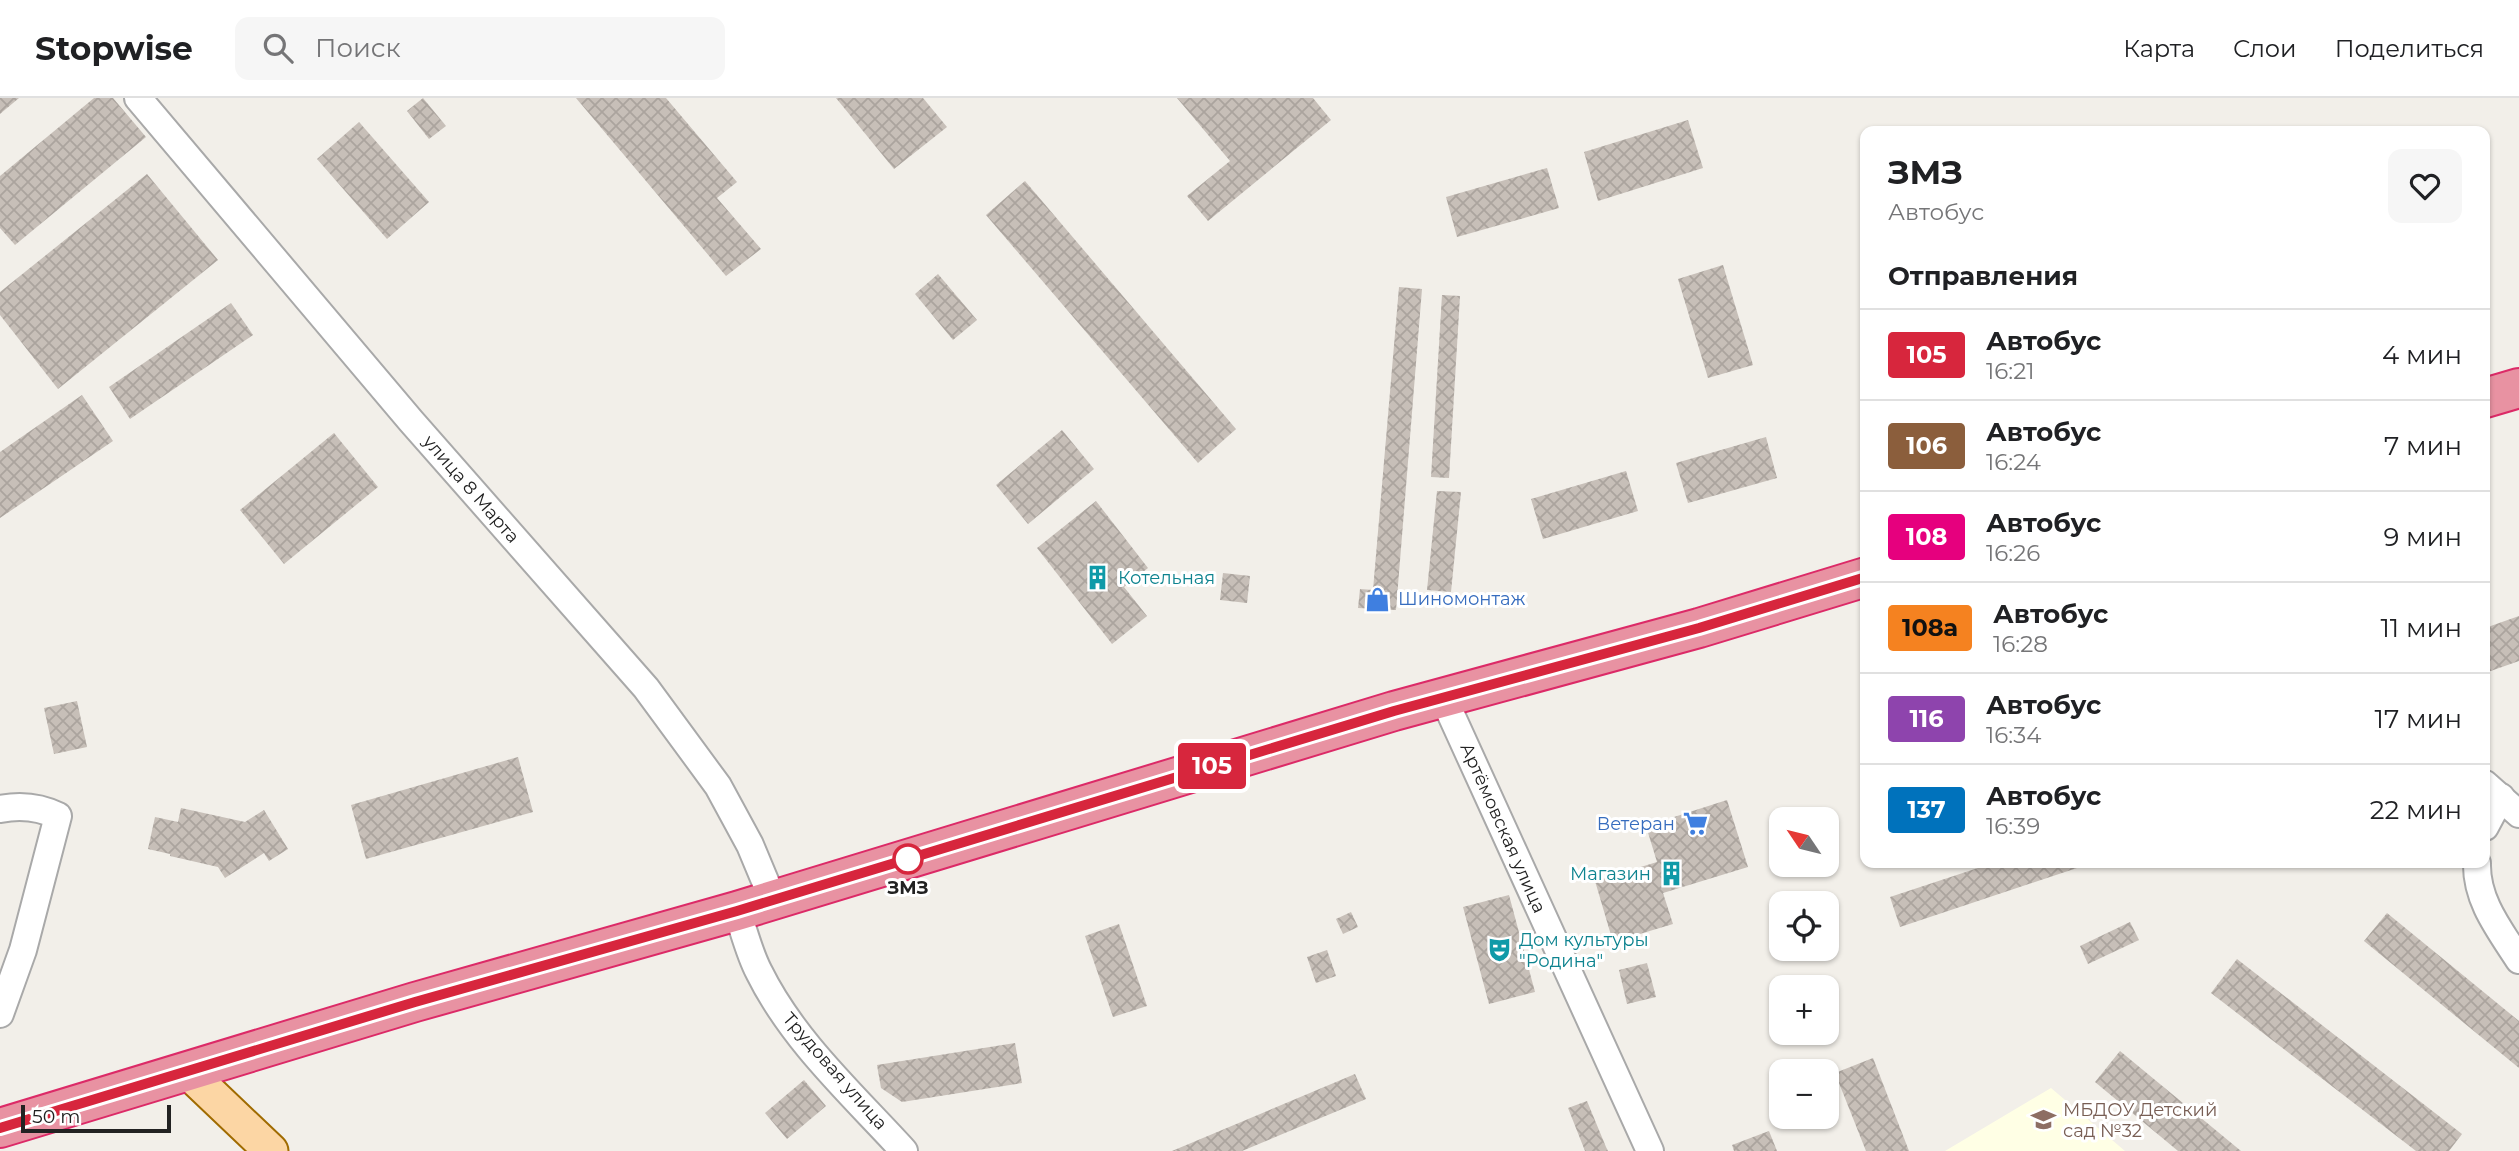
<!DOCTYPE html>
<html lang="ru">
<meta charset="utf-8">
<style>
body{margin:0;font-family:Montserrat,sans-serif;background:#f6f6f6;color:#202124;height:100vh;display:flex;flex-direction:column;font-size:26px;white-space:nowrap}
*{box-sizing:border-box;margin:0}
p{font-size:23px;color:#757577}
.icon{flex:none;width:38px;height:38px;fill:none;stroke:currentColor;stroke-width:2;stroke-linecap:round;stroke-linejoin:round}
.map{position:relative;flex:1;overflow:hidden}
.panel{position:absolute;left:1860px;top:28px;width:630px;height:742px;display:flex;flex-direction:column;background:#fff;border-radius:14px;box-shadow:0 2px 5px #0004}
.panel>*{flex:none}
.badge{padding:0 14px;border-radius:5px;font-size:24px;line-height:46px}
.needle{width:46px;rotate:305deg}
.controls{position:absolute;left:1769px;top:709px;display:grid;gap:14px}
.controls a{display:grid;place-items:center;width:70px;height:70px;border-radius:14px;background:#fff;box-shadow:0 2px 5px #0004;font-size:35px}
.scale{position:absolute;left:21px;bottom:18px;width:150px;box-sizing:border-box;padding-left:7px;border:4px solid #222;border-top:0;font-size:19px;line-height:24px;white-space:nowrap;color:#222;-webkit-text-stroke:5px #fff;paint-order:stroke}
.map>.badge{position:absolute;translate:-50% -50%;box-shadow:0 0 0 4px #fff}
h2{padding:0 28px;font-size:26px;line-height:63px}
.round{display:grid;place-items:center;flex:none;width:74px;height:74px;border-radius:14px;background:#f6f6f6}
.summary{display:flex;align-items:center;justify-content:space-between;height:119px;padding:0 28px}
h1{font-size:33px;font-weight:700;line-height:52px}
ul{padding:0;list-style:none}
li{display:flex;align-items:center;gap:21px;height:91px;padding:0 28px;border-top:2px solid #e0e0e0}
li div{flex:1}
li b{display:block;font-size:26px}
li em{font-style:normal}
li .badge{min-width:77px;font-weight:700;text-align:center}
header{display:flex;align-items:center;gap:42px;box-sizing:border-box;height:98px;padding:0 35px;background:#fff;border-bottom:2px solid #e0e0e0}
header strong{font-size:33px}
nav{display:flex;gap:38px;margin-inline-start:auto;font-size:24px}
.search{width:490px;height:63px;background:#f6f6f6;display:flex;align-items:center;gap:18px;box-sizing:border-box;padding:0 24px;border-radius:14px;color:#757577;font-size:26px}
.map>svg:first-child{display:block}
.education{fill:#ffffe5}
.building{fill:url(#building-cross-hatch)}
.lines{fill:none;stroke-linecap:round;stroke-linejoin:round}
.minor-casing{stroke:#a9a9a9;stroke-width:30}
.major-casing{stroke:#a06b00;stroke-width:37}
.highway-casing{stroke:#dc2a67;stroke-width:42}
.minor{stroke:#fff;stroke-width:26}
.major{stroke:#fcd6a4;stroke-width:33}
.highway{stroke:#e892a2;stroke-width:38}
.line-casing{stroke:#fff;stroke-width:16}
.line{stroke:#d7263d;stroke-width:10}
.stop-dot{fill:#fff;stroke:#d7263d;stroke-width:3.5}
.labels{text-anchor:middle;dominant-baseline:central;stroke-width:6;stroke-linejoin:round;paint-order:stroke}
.street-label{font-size:18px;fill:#222;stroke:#fff}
.culture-label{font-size:18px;fill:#0d838f;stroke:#fff;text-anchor:start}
.shop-label{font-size:18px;fill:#366cbe;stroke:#fff;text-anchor:start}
.stop-label{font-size:18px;font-weight:bold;fill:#222;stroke:#fff}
.education-label{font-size:18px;fill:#785e54;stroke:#fff;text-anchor:start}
</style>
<header>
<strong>Stopwise</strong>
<div class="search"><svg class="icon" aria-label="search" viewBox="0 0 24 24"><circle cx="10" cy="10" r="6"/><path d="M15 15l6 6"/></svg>Поиск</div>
<nav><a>Карта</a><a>Слои</a><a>Поделиться</a></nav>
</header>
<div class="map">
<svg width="2519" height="1053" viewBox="0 0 2519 1053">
<defs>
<pattern id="building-cross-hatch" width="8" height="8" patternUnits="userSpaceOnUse" patternTransform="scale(1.75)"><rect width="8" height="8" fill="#c7bfb8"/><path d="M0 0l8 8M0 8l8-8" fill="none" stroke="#aba49e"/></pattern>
</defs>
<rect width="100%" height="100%" fill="#f2efe9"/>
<path class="education" d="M2051,990L2125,1053H1945Z"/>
<g class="building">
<path d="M0,0H19L0,16Z"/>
<path d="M94,0H113L146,39L15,147L0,130V78Z"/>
<path d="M423,0L446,28L429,41L407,13Z"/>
<path d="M576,0H666L737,84L717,100L761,151L726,178Z"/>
<path d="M836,0H923L947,29L894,71Z"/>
<path d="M1177,0H1313L1331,22L1208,123L1187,98L1230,63Z"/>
<path d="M1688,22L1703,70L1598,103L1584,54Z"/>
<path d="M359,24L429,104L387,141L317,61Z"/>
<path d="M1547,70L1559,110L1457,139L1446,99Z"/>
<path d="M147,76L218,162L58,291L0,217V194Z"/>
<path d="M1025,83L1236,331L1198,365L986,117Z"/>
<path d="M1723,167L1753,267L1708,280L1678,181Z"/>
<path d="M938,176L977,222L953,242L915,196Z"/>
<path d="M1399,189L1422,191L1396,512L1358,510L1360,491L1373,492Z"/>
<path d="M1442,197L1460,198L1449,380L1431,379Z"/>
<path d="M231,205L253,237L130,321L109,289Z"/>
<path d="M82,297L113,343L0,420V354Z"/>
<path d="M1062,332L1094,371L1028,426L996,387Z"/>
<path d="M334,335L378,389L284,466L240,412Z"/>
<path d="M1766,339L1777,380L1688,405L1676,365Z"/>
<path d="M1626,373L1638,413L1543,441L1531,401Z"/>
<path d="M1437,393L1461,394L1451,494L1427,492Z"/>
<path d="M1096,403L1148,470L1124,489L1147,518L1112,546L1037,450Z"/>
<path d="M1223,475L1250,478L1247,505L1220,502Z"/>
<path d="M2519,518V563L2485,575V530Z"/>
<path d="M77,603L87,649L54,656L44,610Z"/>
<path d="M518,659L533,714L366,761L351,707Z"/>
<path d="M1727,702L1748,769L1663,795L1673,826L1613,844L1595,783L1657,764L1646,728Z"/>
<path d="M181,710L245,724L264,712L288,751L269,763L264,755L225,780L218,769L170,758V756L148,751L155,719L178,724Z"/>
<path d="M1993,765H2092L1900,829L1890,799Z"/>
<path d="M1509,797L1535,894L1489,906L1463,809Z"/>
<path d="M1351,814L1358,829L1343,836L1336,821Z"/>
<path d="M2387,815L2519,923V970L2364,843Z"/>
<path d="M2130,824L2139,842L2088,866L2080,848Z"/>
<path d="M1119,826L1147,908L1113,919L1085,838Z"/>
<path d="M1327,852L1336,878L1316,885L1307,859Z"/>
<path d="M2237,861L2462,1036L2449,1053H2416L2211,895Z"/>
<path d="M1647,865L1656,899L1627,906L1619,872Z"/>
<path d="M1015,945L1022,985L902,1004L881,990L877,967Z"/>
<path d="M2120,953L2241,1053H2178L2095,984Z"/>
<path d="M1873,960L1909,1053H1866L1835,975Z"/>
<path d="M1355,976L1366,1001L1242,1053H1172Z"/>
<path d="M804,982L826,1008L787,1041L765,1015Z"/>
<path d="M1587,1003L1606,1049L1608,1053H1585L1568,1010Z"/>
<path d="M1769,1033L1777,1053H1734L1732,1047Z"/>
</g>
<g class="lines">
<defs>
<g id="minor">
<path d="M138,0L411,323L646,590L718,688L750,747L773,802"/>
<path d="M1443,599L1650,1053"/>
<path d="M2485,686L2519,716"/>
<path d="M0,711C20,707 40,709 58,718L23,852L0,916"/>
<path d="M2485,729L2501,699"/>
<path d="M2477,765C2476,802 2499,831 2519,862"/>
<path d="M737,813C744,833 749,855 759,874C793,943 853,997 904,1053"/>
</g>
<path id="major" d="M187,973L271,1053"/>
<g id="highway">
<path d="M2485,300L2519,290"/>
<path d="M0,1030L415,904L737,813L1394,613L1699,530L1866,479"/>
</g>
</defs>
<use href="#minor" class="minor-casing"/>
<use href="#major" class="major-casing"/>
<use href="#highway" class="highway-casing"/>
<use href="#minor" class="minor"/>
<use href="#major" class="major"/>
<use href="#highway" class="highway"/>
</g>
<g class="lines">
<defs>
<path id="line" d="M0,1030L415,904L737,813L1394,613L1699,530L1866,479"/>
</defs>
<use href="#line" class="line-casing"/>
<use href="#line" class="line"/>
</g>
<defs>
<symbol id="building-bare" viewBox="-9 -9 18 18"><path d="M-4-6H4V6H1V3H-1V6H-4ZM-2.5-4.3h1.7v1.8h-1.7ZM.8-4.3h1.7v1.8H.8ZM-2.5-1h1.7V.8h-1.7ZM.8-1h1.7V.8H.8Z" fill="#0f9aa8" stroke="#fff" stroke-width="2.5" paint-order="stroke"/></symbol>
<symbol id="shop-bare" viewBox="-9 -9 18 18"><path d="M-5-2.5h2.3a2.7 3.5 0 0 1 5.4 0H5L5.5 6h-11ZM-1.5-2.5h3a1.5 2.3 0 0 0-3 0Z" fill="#3f7fe0" stroke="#fff" stroke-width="2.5" paint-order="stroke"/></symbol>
<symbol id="supermarket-bare" viewBox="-9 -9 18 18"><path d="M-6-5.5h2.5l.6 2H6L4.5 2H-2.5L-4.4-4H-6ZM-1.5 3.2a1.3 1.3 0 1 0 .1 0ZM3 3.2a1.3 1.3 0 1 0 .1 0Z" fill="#3f7fe0" stroke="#fff" stroke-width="2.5" paint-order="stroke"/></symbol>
<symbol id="theatre-bare" viewBox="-9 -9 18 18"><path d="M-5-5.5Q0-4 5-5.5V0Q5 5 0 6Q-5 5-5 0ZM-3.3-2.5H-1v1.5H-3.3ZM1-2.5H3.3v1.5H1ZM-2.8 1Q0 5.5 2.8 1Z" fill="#0f9aa8" stroke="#fff" stroke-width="2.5" paint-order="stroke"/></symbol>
<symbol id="school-bare" viewBox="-9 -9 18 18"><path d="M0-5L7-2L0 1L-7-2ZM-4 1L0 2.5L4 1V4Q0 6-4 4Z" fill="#8d6e63" stroke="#fff" stroke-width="2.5" paint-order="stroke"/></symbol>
</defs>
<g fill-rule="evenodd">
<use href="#building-bare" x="1080" y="462" width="35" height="35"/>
<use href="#shop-bare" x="1360" y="484" width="35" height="35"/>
<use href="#supermarket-bare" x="1678" y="708" width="35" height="35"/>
<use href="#building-bare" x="1654" y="758" width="35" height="35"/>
<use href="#theatre-bare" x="1482" y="834" width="35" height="35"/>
<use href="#school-bare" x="2026" y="1004" width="35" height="35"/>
</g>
<circle class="stop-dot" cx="908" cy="761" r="14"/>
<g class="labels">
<g class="street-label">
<text transform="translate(471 391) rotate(49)">улица 8 Марта</text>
<text transform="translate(1503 730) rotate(66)">Артёмовская улица</text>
<text transform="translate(835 973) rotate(49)">Трудовая улица</text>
</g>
<g class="culture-label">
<text x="1118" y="480">Котельная</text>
<text x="1651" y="776" text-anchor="end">Магазин</text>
<text x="1519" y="842">Дом культуры<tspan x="1519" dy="21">"Родина"</tspan></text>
</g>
<g class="shop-label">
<text x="1398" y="501">Шиномонтаж</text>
<text x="1675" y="726" text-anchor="end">Ветеран</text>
</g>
<g class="stop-label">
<text x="908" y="790">ЗМЗ</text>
</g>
<g class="education-label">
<text x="2063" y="1012">МБДОУ Детский<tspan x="2063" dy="21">сад №32</tspan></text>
</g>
</g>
</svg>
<div class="controls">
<a><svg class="needle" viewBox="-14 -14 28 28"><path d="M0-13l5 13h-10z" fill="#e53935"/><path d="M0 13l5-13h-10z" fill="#757577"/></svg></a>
<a><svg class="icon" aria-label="locate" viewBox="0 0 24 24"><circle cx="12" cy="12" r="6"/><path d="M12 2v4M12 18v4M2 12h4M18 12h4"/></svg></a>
<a>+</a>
<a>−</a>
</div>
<div class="scale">50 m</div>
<b class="badge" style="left:1212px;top:668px;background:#d7263d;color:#fff">105</b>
<section class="panel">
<div class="summary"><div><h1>ЗМЗ</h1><p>Автобус</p></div><a class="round"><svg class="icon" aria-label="heart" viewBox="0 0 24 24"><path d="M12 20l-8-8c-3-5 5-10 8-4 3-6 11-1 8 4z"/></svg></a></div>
<h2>Отправления</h2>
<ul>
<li><span class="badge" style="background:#d7263d;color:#fff">105</span><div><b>Автобус</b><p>16:21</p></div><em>4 мин</em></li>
<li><span class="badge" style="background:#8b5e3c;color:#fff">106</span><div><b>Автобус</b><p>16:24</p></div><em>7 мин</em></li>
<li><span class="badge" style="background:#e6007e;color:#fff">108</span><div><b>Автобус</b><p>16:26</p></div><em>9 мин</em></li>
<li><span class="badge" style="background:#f58220;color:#111">108а</span><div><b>Автобус</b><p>16:28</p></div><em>11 мин</em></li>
<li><span class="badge" style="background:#8e44ad;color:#fff">116</span><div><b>Автобус</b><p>16:34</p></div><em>17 мин</em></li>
<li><span class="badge" style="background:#0072bc;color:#fff">137</span><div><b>Автобус</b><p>16:39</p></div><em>22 мин</em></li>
</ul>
</section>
</div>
